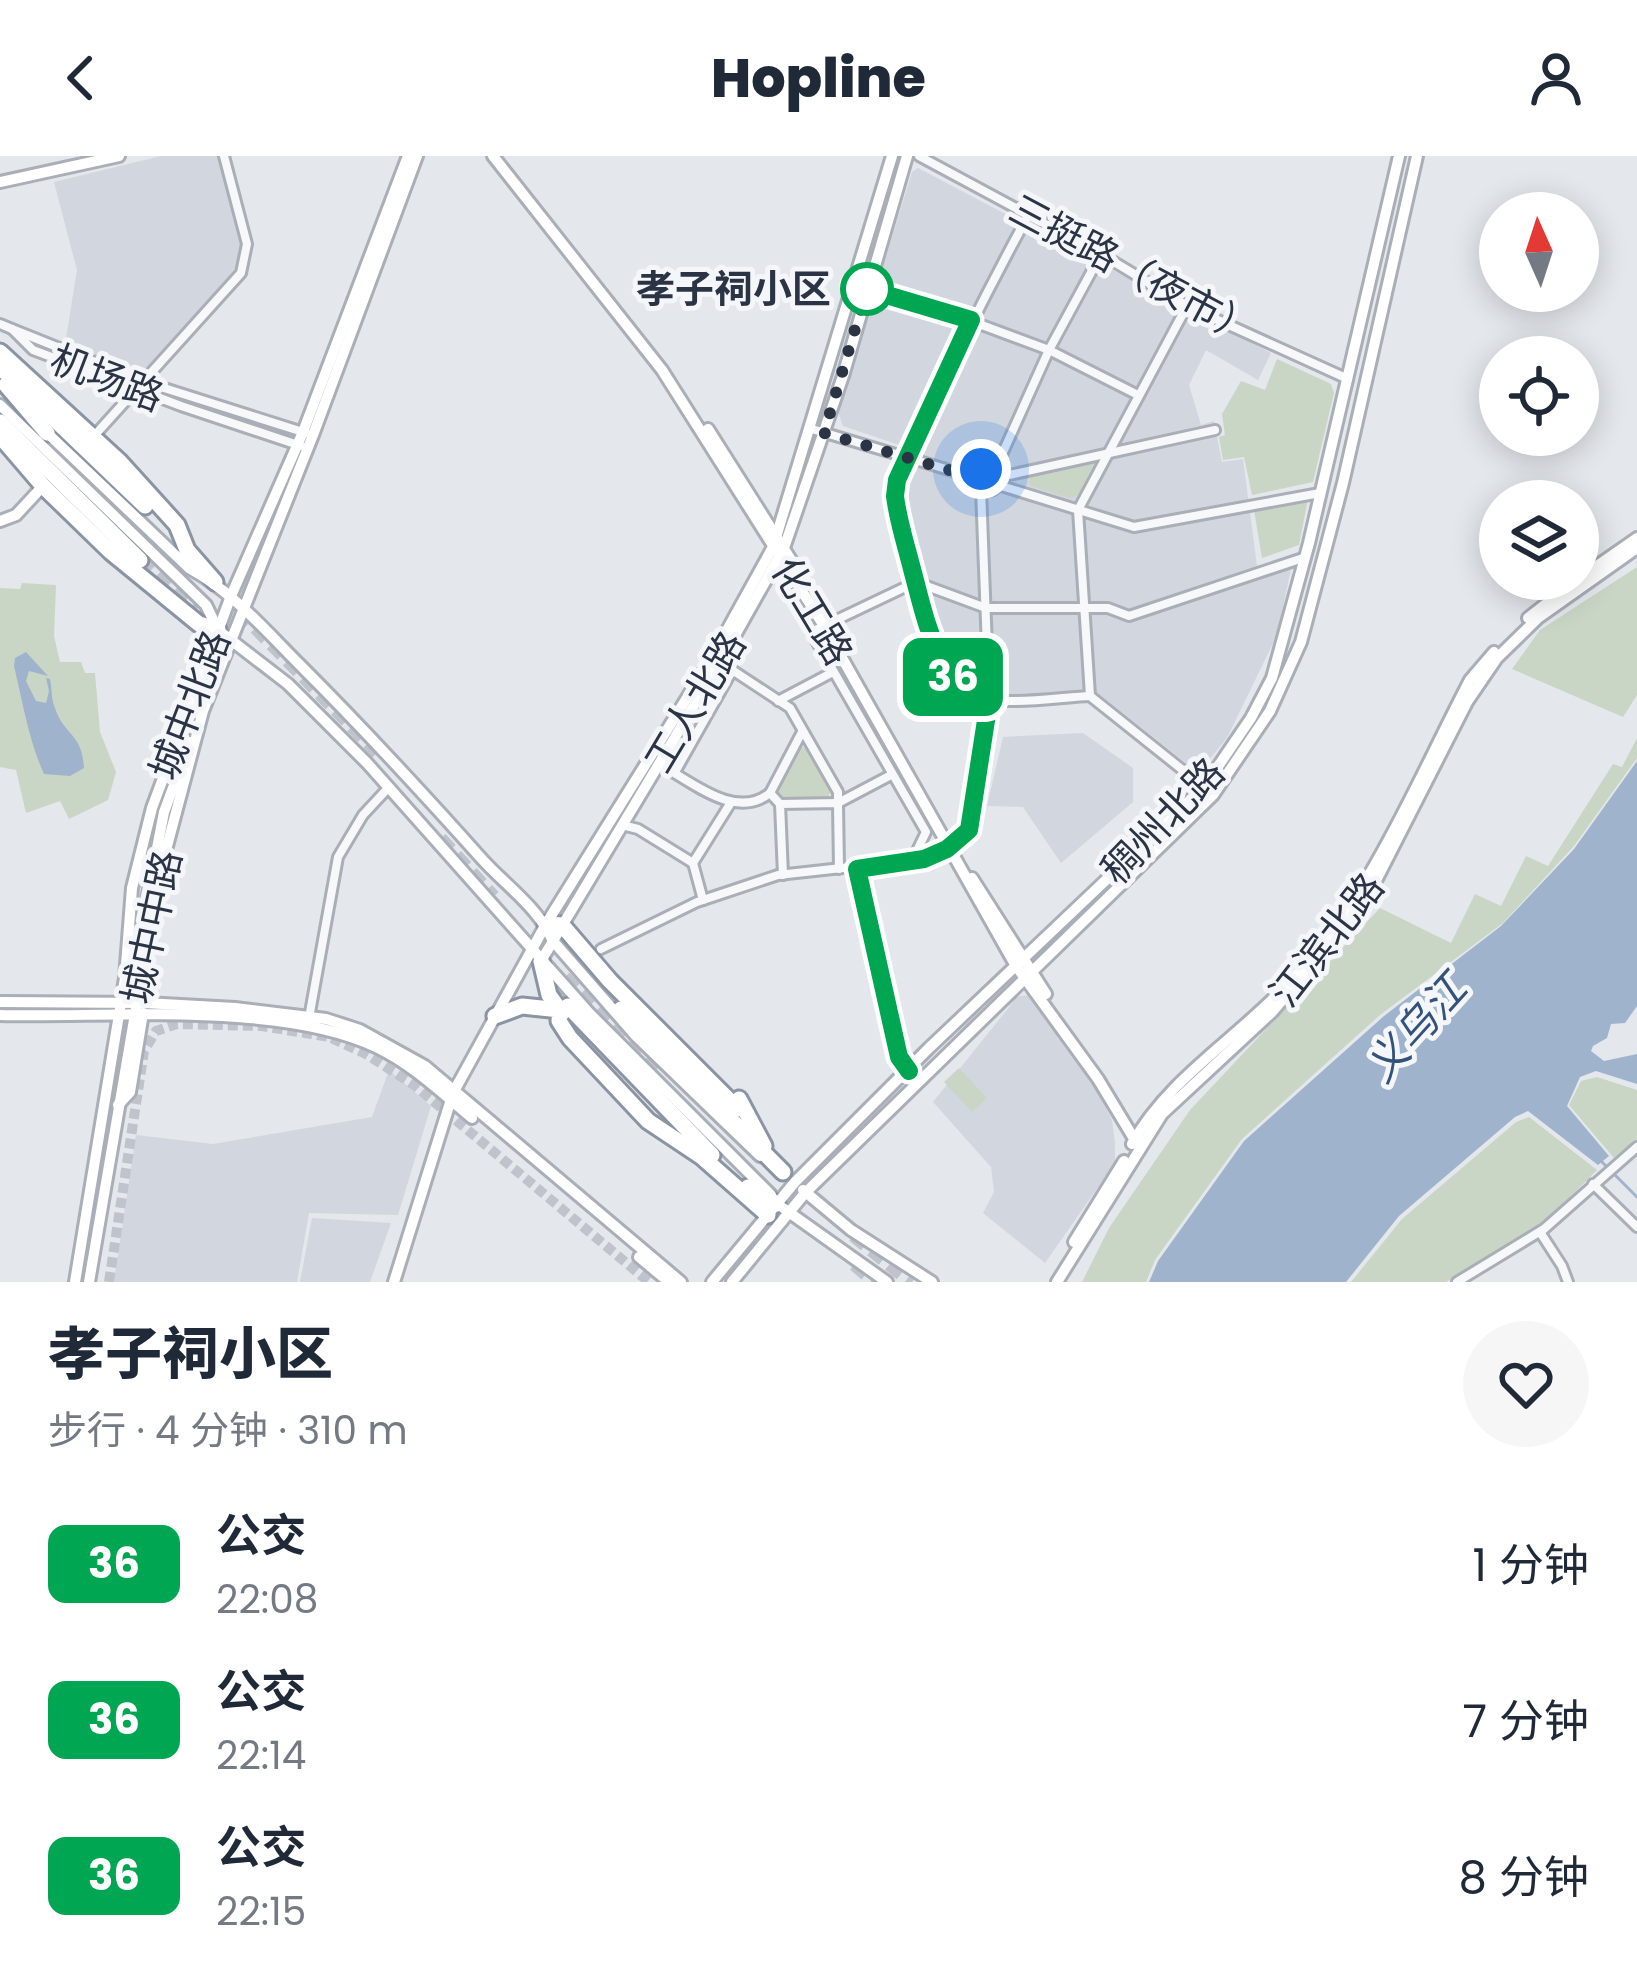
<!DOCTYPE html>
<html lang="zh">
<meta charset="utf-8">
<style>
body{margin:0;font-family:Poppins,"Noto Sans SC",sans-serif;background:#f6f6f7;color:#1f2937;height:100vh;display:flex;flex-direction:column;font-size:45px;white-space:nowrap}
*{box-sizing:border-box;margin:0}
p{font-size:39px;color:#747a83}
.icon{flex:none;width:66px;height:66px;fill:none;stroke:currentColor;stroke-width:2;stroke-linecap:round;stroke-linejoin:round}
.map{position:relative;height:1126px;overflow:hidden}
.details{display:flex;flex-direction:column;background:#fff;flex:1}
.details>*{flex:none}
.badge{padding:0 24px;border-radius:18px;font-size:42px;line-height:78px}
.needle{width:78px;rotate:357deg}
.controls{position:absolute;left:1479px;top:36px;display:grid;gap:24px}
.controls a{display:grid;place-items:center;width:120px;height:120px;border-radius:50%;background:#fff;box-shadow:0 6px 30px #0003;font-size:60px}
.you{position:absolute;width:60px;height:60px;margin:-30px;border:9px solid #fff;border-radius:50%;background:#1a73e8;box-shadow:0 0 0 18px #1a73e833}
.map>.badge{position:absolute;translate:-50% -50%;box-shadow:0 0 0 6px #fff}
.round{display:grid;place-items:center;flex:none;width:126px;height:126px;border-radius:63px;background:#f6f6f7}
.overview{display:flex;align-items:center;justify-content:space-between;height:204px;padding:0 48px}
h1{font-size:57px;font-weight:800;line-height:90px}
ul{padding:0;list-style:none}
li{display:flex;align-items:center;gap:36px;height:156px;padding:0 48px}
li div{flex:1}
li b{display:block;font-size:45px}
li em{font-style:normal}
li .badge{min-width:132px;font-weight:700;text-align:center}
header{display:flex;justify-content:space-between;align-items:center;height:156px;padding:0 48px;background:#fff;font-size:54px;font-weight:800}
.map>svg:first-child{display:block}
.built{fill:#d2d6de}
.green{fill:#c9d6c5}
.water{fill:#9fb4cc}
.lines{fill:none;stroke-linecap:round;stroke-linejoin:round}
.stream{stroke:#9fb4cc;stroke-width:3}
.secondary-tunnel{stroke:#bfc3cb;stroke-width:10;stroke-dasharray:10 5;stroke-linecap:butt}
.highway-tunnel{stroke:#bfc3cb;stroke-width:15;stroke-dasharray:15 8;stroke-linecap:butt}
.street-casing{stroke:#a9aeb7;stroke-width:14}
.secondary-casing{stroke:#a9aeb7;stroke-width:16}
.highway-casing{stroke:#8b94a3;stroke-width:21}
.street{stroke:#f7f8fa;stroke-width:8}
.secondary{stroke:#fff;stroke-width:10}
.highway{stroke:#fff;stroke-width:15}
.line-casing{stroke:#fff;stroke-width:27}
.line{stroke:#00a651;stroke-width:18}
.walk{stroke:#2b3445;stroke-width:12;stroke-dasharray:0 21.6}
.stop-dot{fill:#fff;stroke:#00a651;stroke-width:6}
.labels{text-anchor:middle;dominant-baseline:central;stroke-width:10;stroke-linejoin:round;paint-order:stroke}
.street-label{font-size:39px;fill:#2b3445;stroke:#f4f6f9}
.stop-label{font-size:39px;font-weight:bold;fill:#2b3445;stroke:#f4f6f9;text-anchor:end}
.water-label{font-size:42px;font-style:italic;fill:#34527a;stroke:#f4f6f9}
</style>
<header><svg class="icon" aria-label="back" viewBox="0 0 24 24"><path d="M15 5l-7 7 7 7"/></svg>Hopline<svg class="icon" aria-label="person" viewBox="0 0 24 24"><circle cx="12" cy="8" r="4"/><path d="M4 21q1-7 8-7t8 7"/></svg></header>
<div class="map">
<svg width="1637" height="1126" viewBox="0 0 1637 1126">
<rect width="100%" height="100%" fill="#e4e7ec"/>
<g class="built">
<path d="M161,0H221L243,88L240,104L232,117L147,211L136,216L65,189L77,114L54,26Z"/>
<path d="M918,12L1271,197L1258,224L1206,194L1189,229L1201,269L1214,265L1222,306L1243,303L1257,410L1277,406L1291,413L1277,479L1227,582L1204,610L1191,611L1103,541L1080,537L1005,541L976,536L956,520L931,473L902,357L899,331L917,295L843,270L838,257L912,16Z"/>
<path d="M1083,577L1133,612V646L1061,707L1023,651L987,650L1003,581Z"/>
<path d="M1032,839L1047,850L1094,929L1112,964L1115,987V1007L1045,1107L983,1057L994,1036L991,1011L933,946L1018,840Z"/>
<path d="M389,914L431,950L398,1059L309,1057L297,1126H114L136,979L213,988L372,961Z"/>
<path d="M312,1062L391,1067L370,1126H300Z"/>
</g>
<g class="green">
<path d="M1277,203L1331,228L1334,237L1313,326L1252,339L1244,301L1223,304L1219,281L1225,279L1222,258L1241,225L1265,234Z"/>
<path d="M1092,306L1094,308L1079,339L1069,342L1029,329L1030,320Z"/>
<path d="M1308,343L1299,389L1262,402L1254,354Z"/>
<path d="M1637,411V539L1623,561L1512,513L1540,474Z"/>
<path d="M22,427L56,429L54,480L60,506H81L85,517H95L100,576L116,616L108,644L69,663L60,645L26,657L16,614L0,611V432L20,433Z"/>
<path d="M1637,582V602L1574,690L1503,767L1380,859L1242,983L1155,1104L1146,1126H1082L1109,1072L1190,954L1380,752L1451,787L1475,738L1501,750L1526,700L1548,710L1613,608L1622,611Z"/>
<path d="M798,591L810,592L832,635L826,643L781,642L776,631Z"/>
<path d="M959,912L987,942L972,956L944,926Z"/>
<path d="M1597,921L1637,934V983L1614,1002L1569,949L1581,925Z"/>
<path d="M1529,961L1597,1014L1542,1069L1446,1126H1351L1402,1063L1516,966Z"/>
</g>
<g class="water">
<path d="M26,496L48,520L29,515L26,525L36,545L46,547L49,535L46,522L50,523C52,532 51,544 55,552C64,580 82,576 84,612L70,620L44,618C29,585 23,548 14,510L15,502Z"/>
<path d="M1637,605V850L1625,867L1611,868L1607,882L1593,890L1591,895L1604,905L1637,898V928L1596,915L1580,921L1567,950L1609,1000L1598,1009L1528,955L1515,961L1399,1060L1346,1126H1149L1158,1105L1244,985L1384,860L1501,770L1574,693Z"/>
</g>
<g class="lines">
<path class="stream" d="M1600,1004L1637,1041"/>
<g class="secondary-tunnel">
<path d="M127,853L142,743"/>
<path d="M109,1126L144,895L156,875L177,868L262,870L329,881L366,898L414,929L649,1126"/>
</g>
<g class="highway-tunnel">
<path d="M140,404L194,456"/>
<path d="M240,455L378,596"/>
<path d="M440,683L493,741"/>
<path d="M569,799L621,853"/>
<path d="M564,822L656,917"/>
<path d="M854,1079L912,1126"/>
<path d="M855,1108L876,1126"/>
</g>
<defs>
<g id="street">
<path d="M919,0L1101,98L1187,150L1348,223"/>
<path d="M1029,58C994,122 961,187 930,254C919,277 902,303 897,329C889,367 937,519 972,538C997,552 1060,541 1090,540"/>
<path d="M853,129L971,165L1049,194L1136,238"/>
<path d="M1187,150L1078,354L1090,540L1204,631"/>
<path d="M0,168L12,173"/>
<path d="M812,273L976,322"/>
<path d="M94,280L241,117L247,88L224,0"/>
<path d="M301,290L181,250L33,194L12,173L142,225L306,277"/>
<circle cx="988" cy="323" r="12"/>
<path d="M995,314L1049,194L1101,98"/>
<path d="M1000,321L1215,274"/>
<path d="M998,329L1134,371L1320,337"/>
<path d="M720,506L790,552L838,636V647L891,619"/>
<path d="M778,545L833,516"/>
<path d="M659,608C691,625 735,665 770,637"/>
<path d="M675,616L732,515"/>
<path d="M780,648L770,637L802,576"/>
<path d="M622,669L638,673L693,707"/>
<path d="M912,705L926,676L811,476L916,426L986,452H1108L1129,460L1303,402"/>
<path d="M857,713L899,901L908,914"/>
<path d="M783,719L780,648L838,647L839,713"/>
<path d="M703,744L693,707L730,648"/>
<path d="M601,793L697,746L778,719L924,703L947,693L969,674L989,545L981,333"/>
<path d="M309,862L338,701L363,659L389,631"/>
<path d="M1593,1028L1637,1071"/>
<path d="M1540,1076L1562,1110L1568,1126"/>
<path d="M1457,1126L1544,1073L1637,991"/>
</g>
<g id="secondary">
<path d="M493,0L662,214L824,470L1016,810L1098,923L1139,991"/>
<path d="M0,26L119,0"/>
<path d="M0,249L206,449L218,474L288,528L367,607L590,858L771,1039"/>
<path d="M42,272L189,412C233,436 264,473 299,508C362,571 422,636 481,702C505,729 539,752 553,785L636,880L760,1000"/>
<path d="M708,273L791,404"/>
<path d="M0,365L16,359L43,330"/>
<path d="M1578,423L1637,382"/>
<path d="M1528,462L1578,423"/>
<path d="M972,722L1046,838"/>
<path d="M147,744L164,656L190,586"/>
<path d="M541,805L720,506L784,392L843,220L907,0"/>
<path d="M0,846L145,847L235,852L326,863L360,874L425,910L681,1126"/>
<path d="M0,859C108,862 280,845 376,891C412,908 442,937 472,962"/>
<path d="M118,949L130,936L143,857"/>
<path d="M1132,988C1168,923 1236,883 1286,830C1372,740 1413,633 1470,524L1494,496"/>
<path d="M803,1034L851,1074L932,1126"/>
<path d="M783,1052L887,1126"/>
<path d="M1074,1086L1124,1005"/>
<path d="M639,1101L669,1126"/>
<path d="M75,1126L125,822L132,732L152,652L231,440L303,276L408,0"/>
<path d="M89,1126L158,724L203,555L313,279L417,0"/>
<path d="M394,1126L453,937L546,768L710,505L773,391L892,0"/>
<path d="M712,1126L795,1026L929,892L1204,631L1251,562L1272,522L1309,387L1399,0"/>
<path d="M732,1126L805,1037L1213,639L1270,555L1301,486L1343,327L1417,0"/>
<path d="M1057,1126L1162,958L1272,856L1362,752L1467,546L1497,502L1538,462L1637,392"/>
</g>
<g id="highway">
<path d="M0,196L120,306L177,369L187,394L215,426"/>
<path d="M0,211L145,350"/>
<path d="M6,229L47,277"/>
<path d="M0,266L140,404"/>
<path d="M0,280L43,330L111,396L199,468L218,474"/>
<path d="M546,768L562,769L610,825L738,953"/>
<path d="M541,805L549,839L562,857"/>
<path d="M568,850L712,999"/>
<path d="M621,853L783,1016"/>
<path d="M495,860L522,850L560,854L559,865L570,882L648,965L702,1001L768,1059"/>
<path d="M739,943L764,990"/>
<path d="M748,1031L777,1048"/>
</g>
</defs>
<use href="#street" class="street-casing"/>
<use href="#secondary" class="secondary-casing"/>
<use href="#highway" class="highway-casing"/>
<use href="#street" class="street"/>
<use href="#secondary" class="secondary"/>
<use href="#highway" class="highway"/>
</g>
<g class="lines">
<defs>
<path id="line" d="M853,129L971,164L897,324L895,340C898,365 906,389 912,413C926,464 935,523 989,545L969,674L947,693L924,703L857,713L899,901L909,915"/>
</defs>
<use href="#line" class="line-casing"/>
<use href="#line" class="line"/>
<path class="walk" d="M867,133L824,277L976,322L981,313"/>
</g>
<circle class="stop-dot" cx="867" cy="133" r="24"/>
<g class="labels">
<g class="street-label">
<text transform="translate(1133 114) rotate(28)">三挺路（夜市）</text>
<text transform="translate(107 222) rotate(21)">机场路</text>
<text transform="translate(812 455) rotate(59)">化工路</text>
<text transform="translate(695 546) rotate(-59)">工人北路</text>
<text transform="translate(190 549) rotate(-69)">城中北路</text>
<text transform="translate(1163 665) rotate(-46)">稠州北路</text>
<text transform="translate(152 771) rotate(-78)">城中中路</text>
<text transform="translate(1327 784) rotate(-52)">江滨北路</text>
</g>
<g class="stop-label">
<text x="831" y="133">孝子祠小区</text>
</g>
<g class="water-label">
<text transform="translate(1416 872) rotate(-48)">义乌江</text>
</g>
</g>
</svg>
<div class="controls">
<a><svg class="needle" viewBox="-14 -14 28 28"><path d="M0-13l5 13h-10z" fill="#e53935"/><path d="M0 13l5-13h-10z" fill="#747a83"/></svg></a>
<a><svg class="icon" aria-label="locate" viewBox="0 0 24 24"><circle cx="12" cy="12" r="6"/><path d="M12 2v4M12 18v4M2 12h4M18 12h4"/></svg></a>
<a><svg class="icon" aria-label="layers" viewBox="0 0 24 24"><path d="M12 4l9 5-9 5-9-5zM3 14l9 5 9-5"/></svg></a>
</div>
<div class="you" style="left:981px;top:313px"></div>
<b class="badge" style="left:953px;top:521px;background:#00a651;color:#fff">36</b>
</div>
<section class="details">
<div class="overview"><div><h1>孝子祠小区</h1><p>步行 · 4 分钟 · 310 m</p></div><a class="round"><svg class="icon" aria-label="heart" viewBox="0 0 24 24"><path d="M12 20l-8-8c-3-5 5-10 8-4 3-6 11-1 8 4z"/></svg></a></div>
<ul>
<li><span class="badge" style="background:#00a651;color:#fff">36</span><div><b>公交</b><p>22:08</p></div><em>1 分钟</em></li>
<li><span class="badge" style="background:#00a651;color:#fff">36</span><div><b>公交</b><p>22:14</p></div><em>7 分钟</em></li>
<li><span class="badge" style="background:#00a651;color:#fff">36</span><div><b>公交</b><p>22:15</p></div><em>8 分钟</em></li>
</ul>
</section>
